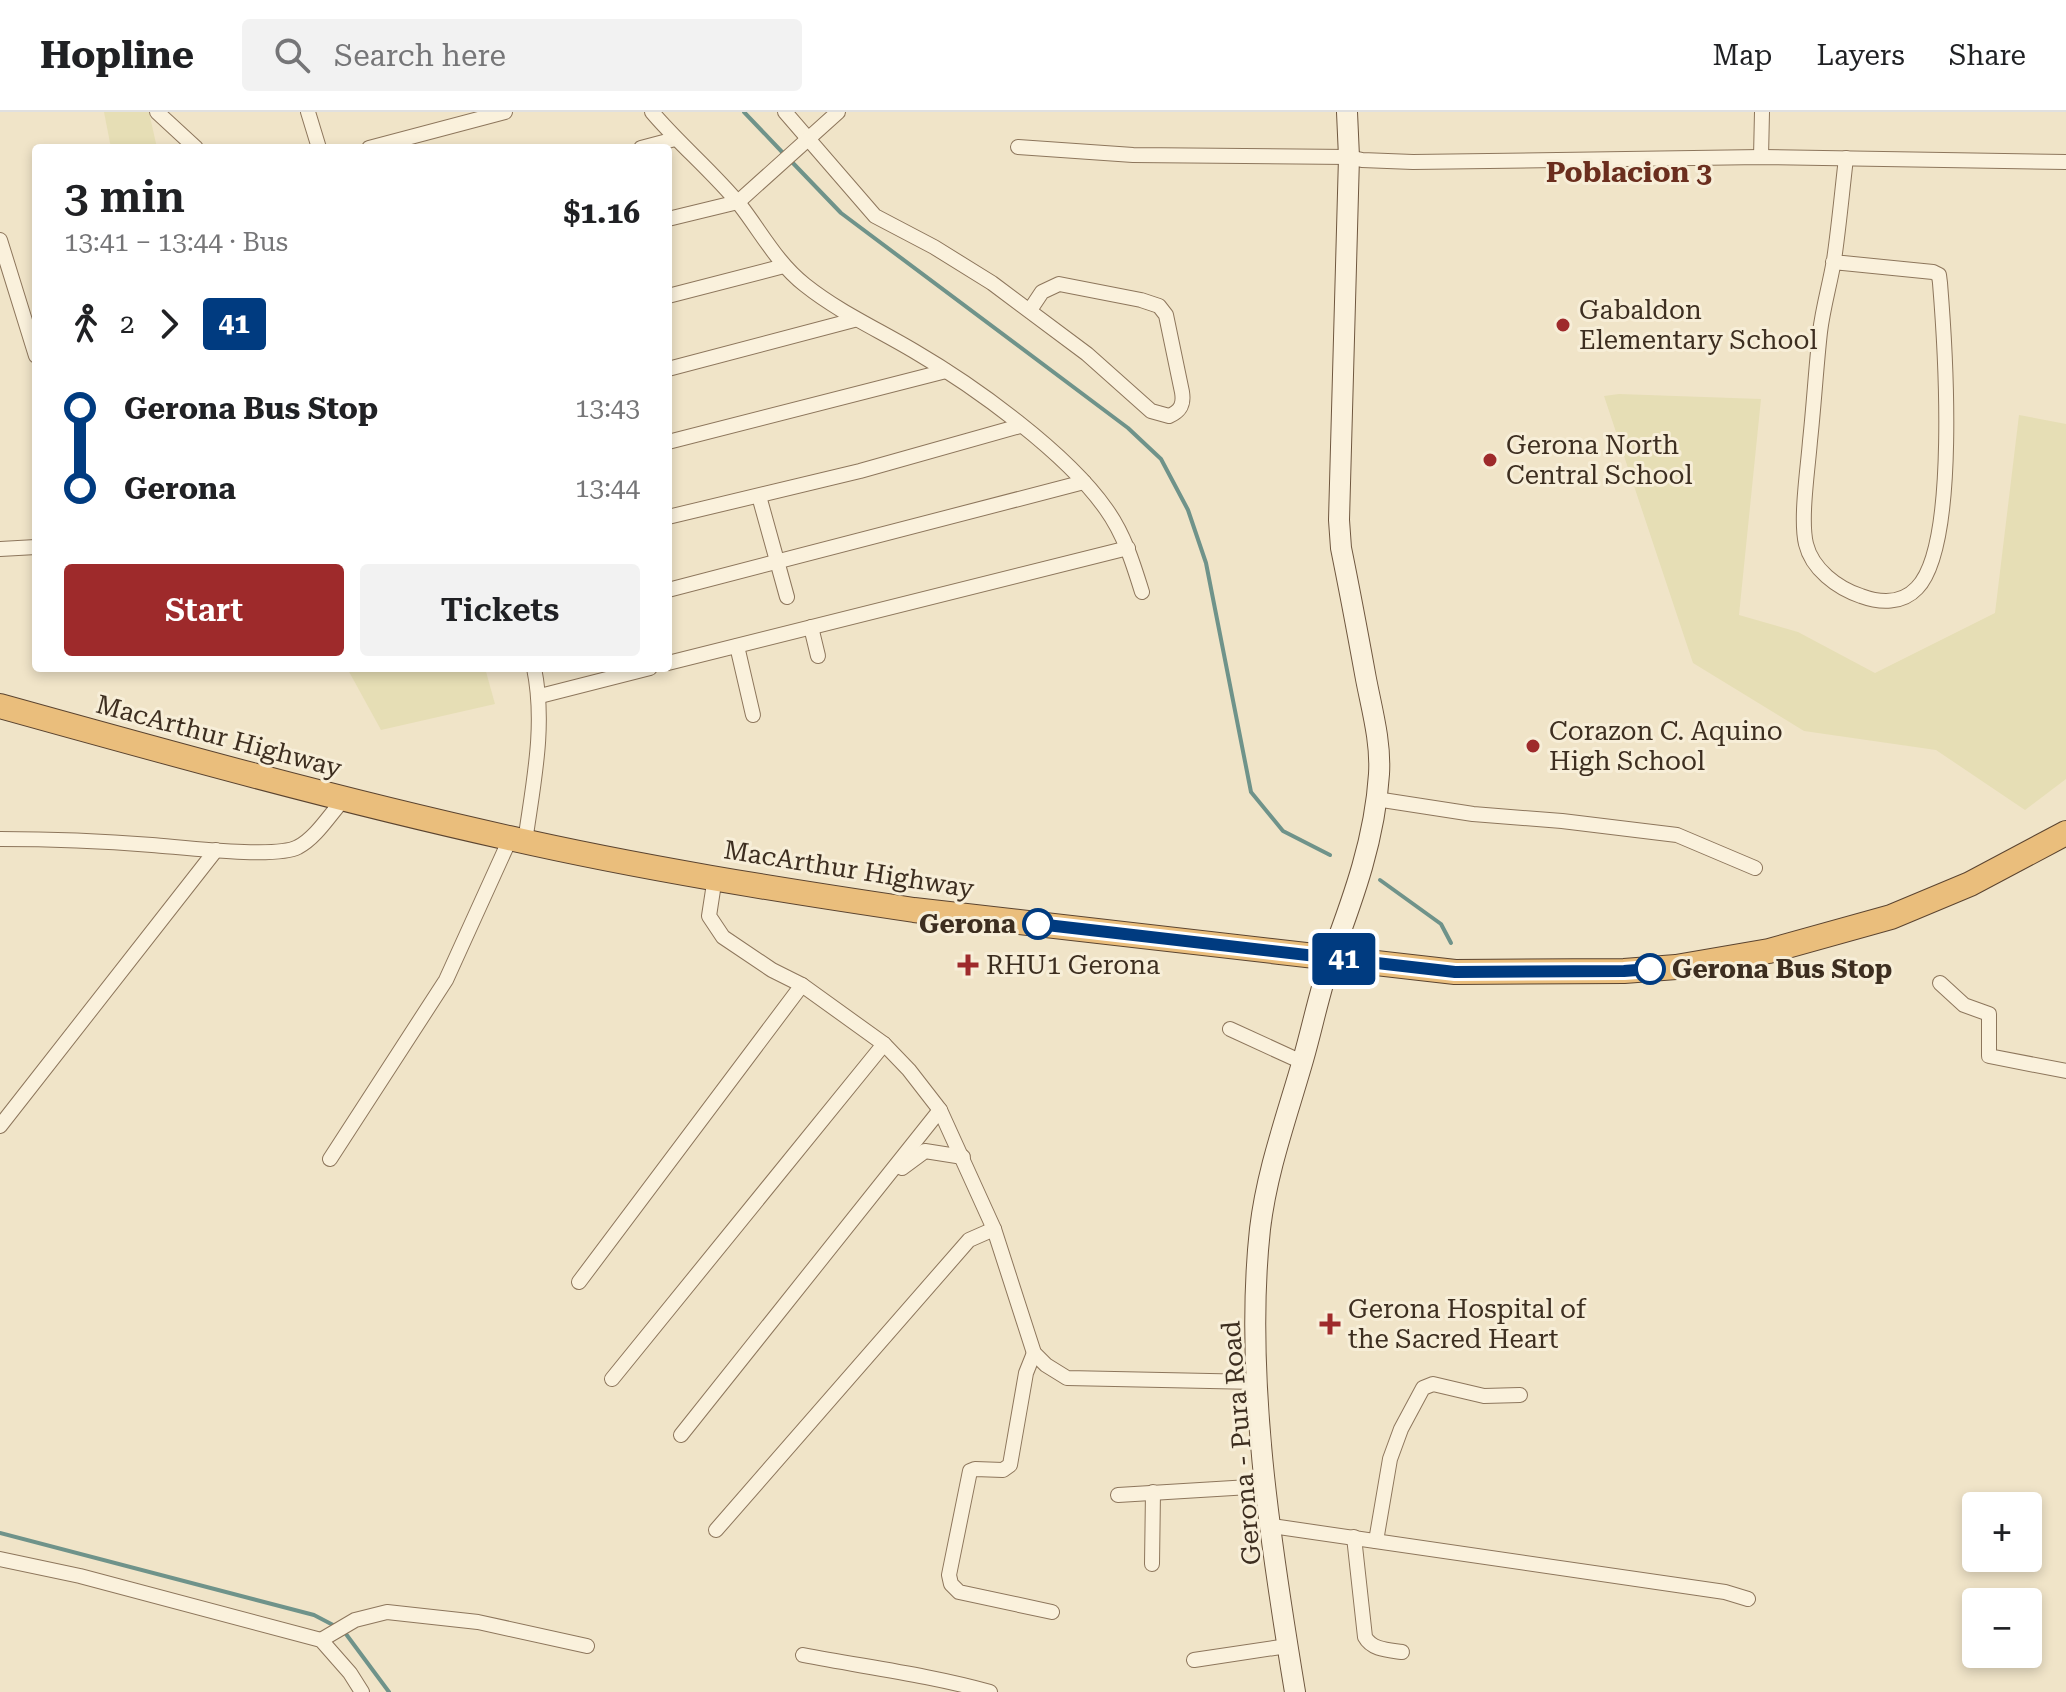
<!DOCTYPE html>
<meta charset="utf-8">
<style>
body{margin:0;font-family:"Roboto Serif",serif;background:#f2f2f2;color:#202124;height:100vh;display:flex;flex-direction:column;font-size:30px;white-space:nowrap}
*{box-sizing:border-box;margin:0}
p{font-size:26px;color:#757577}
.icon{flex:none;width:44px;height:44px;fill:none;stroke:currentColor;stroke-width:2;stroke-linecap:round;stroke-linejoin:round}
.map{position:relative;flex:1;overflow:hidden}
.panel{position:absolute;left:32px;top:32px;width:640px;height:528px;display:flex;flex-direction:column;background:#fff;border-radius:8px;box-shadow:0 4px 12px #0003}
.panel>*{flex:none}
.badge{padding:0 16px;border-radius:6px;font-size:28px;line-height:52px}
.tools{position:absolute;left:1962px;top:1380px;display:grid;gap:16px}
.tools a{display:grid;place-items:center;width:80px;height:80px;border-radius:8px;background:#fff;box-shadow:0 4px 12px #0003;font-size:40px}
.map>.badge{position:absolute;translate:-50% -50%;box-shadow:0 0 0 4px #fff}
.legs{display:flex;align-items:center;gap:12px;height:88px;padding:0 32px;font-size:26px}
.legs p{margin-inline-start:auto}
.summary{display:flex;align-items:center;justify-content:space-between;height:136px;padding:0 32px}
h1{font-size:44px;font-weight:600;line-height:60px}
.cta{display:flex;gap:16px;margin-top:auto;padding:16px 32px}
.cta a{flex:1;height:92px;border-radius:8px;background:#9e2a2b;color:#fff;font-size:32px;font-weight:600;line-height:92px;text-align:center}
.cta a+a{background:#f2f2f2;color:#202124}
ul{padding:0 32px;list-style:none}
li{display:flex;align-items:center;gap:28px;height:80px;font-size:30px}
li i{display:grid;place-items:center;width:12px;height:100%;margin:0 10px;background:currentColor}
li i::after{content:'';width:20px;height:20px;margin:-10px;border:6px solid;border-radius:50%;background:#fff}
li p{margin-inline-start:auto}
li:first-child i{background:linear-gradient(#0000 50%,currentColor 0)}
li:last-child i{background:linear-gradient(currentColor 50%,#0000 0)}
header{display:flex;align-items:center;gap:48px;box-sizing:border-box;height:112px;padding:0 40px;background:#fff;border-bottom:2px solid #e0e0e0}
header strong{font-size:38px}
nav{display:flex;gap:44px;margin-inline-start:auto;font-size:28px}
.search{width:560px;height:72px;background:#f2f2f2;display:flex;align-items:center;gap:20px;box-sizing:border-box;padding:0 28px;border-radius:8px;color:#757577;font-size:30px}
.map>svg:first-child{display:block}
.farmland{fill:#e6deb5}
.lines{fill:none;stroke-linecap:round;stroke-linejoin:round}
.stream{stroke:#6f938a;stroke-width:4}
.minor-casing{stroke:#8d765c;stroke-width:16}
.secondary-casing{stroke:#6f573f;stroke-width:22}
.trunk-casing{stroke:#5b4430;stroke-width:26}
.minor{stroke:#faf1dc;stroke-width:14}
.secondary{stroke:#faf1dc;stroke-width:20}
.trunk{stroke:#eabe7c;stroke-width:24}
.line-1-casing{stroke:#fff;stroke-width:18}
.line-1{stroke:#003b80;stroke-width:12}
.poi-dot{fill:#9e2a2b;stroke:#f7eed8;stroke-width:3}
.stop-1-dot{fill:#fff;stroke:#003b80;stroke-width:4}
.labels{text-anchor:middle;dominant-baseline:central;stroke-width:6;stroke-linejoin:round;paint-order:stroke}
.poi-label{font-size:26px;fill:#3d2e20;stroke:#f7eed8;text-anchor:start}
.street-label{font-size:26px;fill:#3d2e20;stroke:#f7eed8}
.stop-label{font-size:26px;font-weight:bold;fill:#3d2e20;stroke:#f7eed8;text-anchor:end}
.neighbourhood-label{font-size:28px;font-weight:bold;fill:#6b2e1e;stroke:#f7eed8}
</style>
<header>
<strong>Hopline</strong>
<div class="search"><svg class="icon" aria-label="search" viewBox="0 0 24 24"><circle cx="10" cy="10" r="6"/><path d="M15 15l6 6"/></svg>Search here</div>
<nav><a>Map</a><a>Layers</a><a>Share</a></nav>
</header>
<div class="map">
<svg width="2066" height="1580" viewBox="0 0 2066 1580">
<rect width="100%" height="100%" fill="#f0e4c8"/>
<g class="farmland">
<path d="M104,0H149L157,36H111Z"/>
<path d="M1619,282L1761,287L1739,503L1798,520L1875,561L1995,501L2019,303L2066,312V667L2025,698L1936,638L1804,619L1693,551L1604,284Z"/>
<path d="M347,556H485L495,592L381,618Z"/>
</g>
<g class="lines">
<g class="stream">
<path d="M744,0L784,42"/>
<path d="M790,48L841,101L1128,316L1161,347L1188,398L1206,451L1251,680L1283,719L1330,743"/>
<path d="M1380,768L1441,812L1451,831"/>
<path d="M0,1421L314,1503L335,1514"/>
<path d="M343,1518L389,1580"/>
</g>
<defs>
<g id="minor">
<path d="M157,0L196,36"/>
<path d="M308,0L319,36"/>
<path d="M652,0C679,32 713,60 740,93C761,120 777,151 805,173C839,200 877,217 914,239C974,274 1066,340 1106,397C1124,422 1133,451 1142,480"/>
<path d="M785,0L875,104L934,135L992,171L1087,242L1151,299L1169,304C1181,299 1184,292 1182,280L1166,203L1159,194L1141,188L1059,172L1042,180L1030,198"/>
<path d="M1018,35L1133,43L1349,45L1362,48L1413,50L1761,45L2066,50"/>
<path d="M369,36L505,0"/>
<path d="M641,36L675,27"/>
<path d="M1761,45L1762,0"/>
<path d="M668,107L738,90L838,0"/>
<path d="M0,128L36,244"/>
<path d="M1833,150L1933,160L1939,163L1940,171C1945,232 1959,433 1917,476C1902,492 1880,491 1861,484C1837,476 1812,457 1806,432C1800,407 1808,356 1810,329C1814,292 1816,256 1820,220C1823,195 1830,172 1834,148C1839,114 1842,80 1846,46"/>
<path d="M668,184L784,154"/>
<path d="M668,257L854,208"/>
<path d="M668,330L946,259"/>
<path d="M759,384L787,485"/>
<path d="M668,405L860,359L1020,314"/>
<path d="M0,437L36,435"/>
<path d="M668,478L1084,370"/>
<path d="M811,515L818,544"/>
<path d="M737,534L753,603"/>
<path d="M668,551L1128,436"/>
<path d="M540,584L650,556"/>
<path d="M1376,687L1473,702L1562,709L1677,723L1755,756"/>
<path d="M0,727C51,727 102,729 152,733C181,735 276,747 298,735C316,726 331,701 344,687"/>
<path d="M525,730C533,672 546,614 534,556"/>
<path d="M715,765L709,804L723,825L772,858L802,873L884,932L909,958L940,998L994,1117L1034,1241L1046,1253L1067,1266L1257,1270"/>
<path d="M1940,871L1964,893L1989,902V944L2066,959"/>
<path d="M1230,917L1302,950"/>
<path d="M0,1014L216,738"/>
<path d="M330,1047L446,868L510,727"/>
<path d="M902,1056L925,1039L963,1045"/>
<path d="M579,1170L802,873"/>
<path d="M1034,1241L1026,1261L1010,1353L1003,1358L975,1357L970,1359L949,1463L951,1472L959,1480L1052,1500"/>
<path d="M612,1267L884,932"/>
<path d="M681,1323L940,998"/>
<path d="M1118,1383L1266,1374"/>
<path d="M1272,1414L1725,1480L1748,1487"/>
<path d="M716,1418L969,1128L994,1117"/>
<path d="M1354,1425L1365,1525C1372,1538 1389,1538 1402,1540"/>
<path d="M1376,1429L1390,1347L1401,1317L1423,1276L1433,1272L1484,1284L1520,1283"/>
<path d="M0,1447L80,1464L321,1528L350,1561L362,1580"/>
<path d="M1152,1452L1153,1380"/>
<path d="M321,1528L355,1508L387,1500L478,1510L587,1534"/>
<path d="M803,1543C865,1555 929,1563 990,1580"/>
<path d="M1194,1548L1287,1534"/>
</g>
<path id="secondary" d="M1295,1580C1271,1435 1244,1264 1260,1117C1267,1058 1287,1004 1303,948C1313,913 1320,877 1332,843C1354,784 1375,726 1379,662C1381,630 1372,598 1366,567C1358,523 1350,480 1341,436L1339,408L1349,45L1347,0"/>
<path id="trunk" d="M0,594C169,641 338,688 509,726C641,756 779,778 914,798L1455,860L1624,859L1676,855L1769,839L1891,805L1970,772L2066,721"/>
</defs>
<use href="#minor" class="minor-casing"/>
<use href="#secondary" class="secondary-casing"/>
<use href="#trunk" class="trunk-casing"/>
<use href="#minor" class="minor"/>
<use href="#secondary" class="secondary"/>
<use href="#trunk" class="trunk"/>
</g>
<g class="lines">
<defs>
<path id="line-1" d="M1038,812L1455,860L1624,859L1650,857"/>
</defs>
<use href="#line-1" class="line-1-casing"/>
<use href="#line-1" class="line-1"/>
</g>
<g class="poi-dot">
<circle cx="1563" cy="213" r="8"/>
<circle cx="1490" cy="348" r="8"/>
<circle cx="1533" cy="634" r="8"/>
<path d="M964 841h8v8h8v8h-8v8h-8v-8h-8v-8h8z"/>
<path d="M1326 1200h8v8h8v8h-8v8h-8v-8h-8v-8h8z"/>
</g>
<g class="stop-1-dot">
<circle cx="1038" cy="812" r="14"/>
<circle cx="1650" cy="857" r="14"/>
</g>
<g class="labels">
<g class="poi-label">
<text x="1579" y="198">Gabaldon<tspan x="1579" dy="30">Elementary School</tspan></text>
<text x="1506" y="333">Gerona North<tspan x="1506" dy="30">Central School</tspan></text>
<text x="1549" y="619">Corazon C. Aquino<tspan x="1549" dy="30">High School</tspan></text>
<text x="986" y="853">RHU1 Gerona</text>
<text x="1348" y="1197">Gerona Hospital of<tspan x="1348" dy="30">the Sacred Heart</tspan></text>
</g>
<g class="street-label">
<text transform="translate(219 624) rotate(15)">MacArthur Highway</text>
<text transform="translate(849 757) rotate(9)">MacArthur Highway</text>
<text transform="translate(1241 1331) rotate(-95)">Gerona - Pura Road</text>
</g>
<g class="stop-label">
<text x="1016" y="812">Gerona</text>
<text x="1672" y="857" text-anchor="start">Gerona Bus Stop</text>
</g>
<g class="neighbourhood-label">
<text x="1629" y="60">Poblacion 3</text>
</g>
</g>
</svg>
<div class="tools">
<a>+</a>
<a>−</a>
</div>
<b class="badge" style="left:1344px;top:847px;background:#003b80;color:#fff">41</b>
<section class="panel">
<div class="summary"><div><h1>3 min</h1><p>13:41 – 13:44 · Bus</p></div><b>$1.16</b></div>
<div class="legs"><svg class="icon" aria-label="walk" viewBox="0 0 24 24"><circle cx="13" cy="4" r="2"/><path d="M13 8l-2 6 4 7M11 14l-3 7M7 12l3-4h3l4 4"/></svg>2<svg class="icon" aria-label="forward" viewBox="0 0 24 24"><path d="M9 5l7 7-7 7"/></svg><b class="badge" style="background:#003b80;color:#fff">41</b></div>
<ul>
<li><i style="color:#003b80"></i><b>Gerona Bus Stop</b><p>13:43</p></li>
<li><i style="color:#003b80"></i><b>Gerona</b><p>13:44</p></li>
</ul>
<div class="cta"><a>Start</a><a>Tickets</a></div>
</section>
</div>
